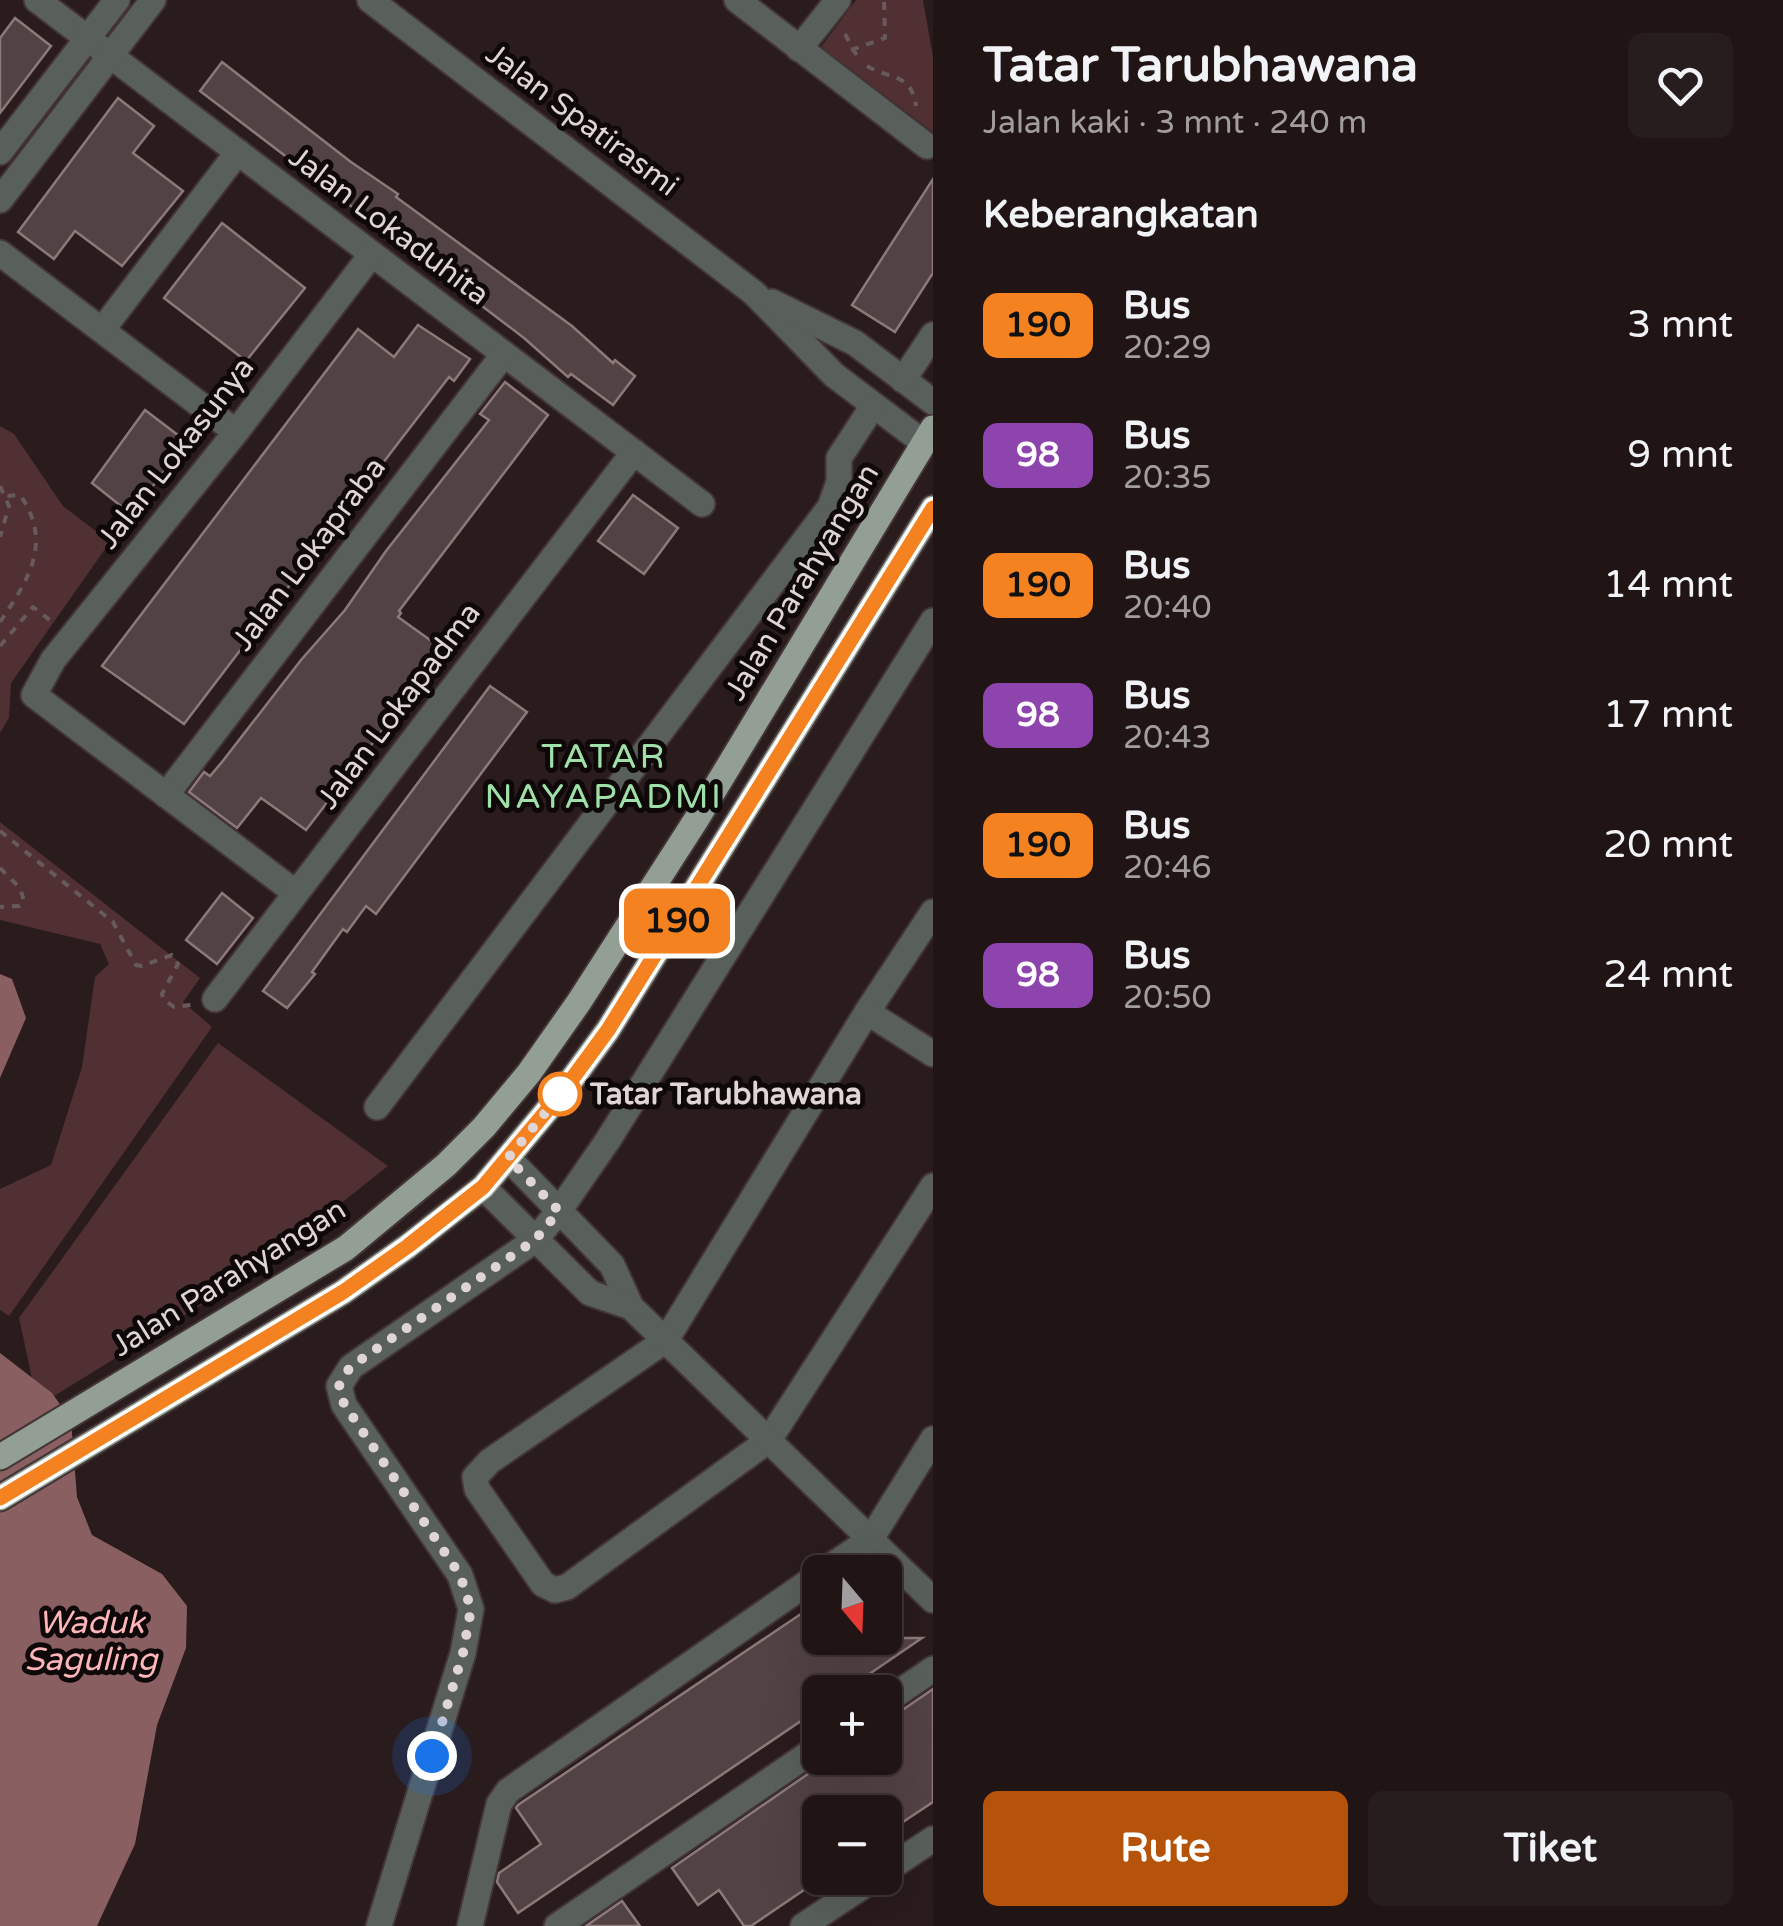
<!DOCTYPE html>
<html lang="id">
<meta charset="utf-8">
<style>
body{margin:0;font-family:"Varela Round",sans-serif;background:#281d1e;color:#f1f3f6;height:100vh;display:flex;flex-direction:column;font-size:38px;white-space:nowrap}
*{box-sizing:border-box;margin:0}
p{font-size:32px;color:#a29ea0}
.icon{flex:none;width:55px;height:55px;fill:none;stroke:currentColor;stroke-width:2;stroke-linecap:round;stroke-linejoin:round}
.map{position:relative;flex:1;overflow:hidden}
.panel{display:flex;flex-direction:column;background:#201415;width:850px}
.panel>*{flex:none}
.badge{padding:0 20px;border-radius:15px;font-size:35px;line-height:65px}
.needle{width:65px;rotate:161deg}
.tools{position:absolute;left:802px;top:1555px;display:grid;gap:20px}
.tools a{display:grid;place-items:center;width:100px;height:100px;border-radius:15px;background:#201415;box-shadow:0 10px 40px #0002,0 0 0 2px #3d3334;font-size:50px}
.you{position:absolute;width:50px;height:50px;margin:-25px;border:8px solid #fff;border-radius:50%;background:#1a73e8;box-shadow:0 0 0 15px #1a73e833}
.map>.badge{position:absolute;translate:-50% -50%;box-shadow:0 0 0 5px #fff}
h2{padding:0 50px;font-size:38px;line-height:90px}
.round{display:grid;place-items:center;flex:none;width:105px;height:105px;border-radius:15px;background:#281d1e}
.overview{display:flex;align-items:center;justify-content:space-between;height:170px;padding:0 50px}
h1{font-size:48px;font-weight:800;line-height:75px}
.cta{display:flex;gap:20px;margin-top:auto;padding:20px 50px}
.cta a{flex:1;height:115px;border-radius:15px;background:#b45309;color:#fff;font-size:40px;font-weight:800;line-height:115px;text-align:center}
.cta a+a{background:#281d1e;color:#f1f3f6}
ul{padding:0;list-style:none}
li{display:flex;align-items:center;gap:30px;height:130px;padding:0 50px}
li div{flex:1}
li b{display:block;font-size:38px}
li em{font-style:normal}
li .badge{min-width:110px;font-weight:700;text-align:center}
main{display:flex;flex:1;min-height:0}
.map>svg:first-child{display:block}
.green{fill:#503032}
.water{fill:#895f62}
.building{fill:#534243;stroke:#8c797a;stroke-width:2.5}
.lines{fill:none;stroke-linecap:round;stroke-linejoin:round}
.minor-casing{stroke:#433536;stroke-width:29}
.major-casing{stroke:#433536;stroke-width:29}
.path{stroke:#685a5b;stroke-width:4;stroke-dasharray:8 8;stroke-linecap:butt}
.minor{stroke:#595f5a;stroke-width:25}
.major{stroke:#939e94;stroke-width:25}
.line-casing{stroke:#fff;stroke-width:22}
.line{stroke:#f58220;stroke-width:15}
.walk{stroke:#e0d5d6;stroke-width:10;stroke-dasharray:0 18}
.stop-dot{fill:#fff;stroke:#f58220;stroke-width:5}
.labels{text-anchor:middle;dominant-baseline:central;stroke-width:10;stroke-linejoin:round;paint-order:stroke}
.street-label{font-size:30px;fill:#e0d5d6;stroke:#0e0808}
.stop-label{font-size:30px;font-weight:bold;fill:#e0d5d6;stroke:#0e0808;text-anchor:start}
.water-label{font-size:32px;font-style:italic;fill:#feb6bb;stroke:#0e0808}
.quarter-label{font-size:35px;letter-spacing:2.5px;fill:#9fdfa8;stroke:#0e0808}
</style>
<main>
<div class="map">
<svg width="933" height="1926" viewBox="0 0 933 1926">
<rect width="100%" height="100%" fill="#2a1b1c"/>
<g class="green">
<path d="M856,0H923L933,57V132L821,47Z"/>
<path d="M0,426L14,434L63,506L110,542L11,683L9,718L0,733Z"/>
<path d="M0,822L200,978L183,1002L212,1027L9,1316L0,1310V1189L51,1165L82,1067L95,977L109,964L100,944L0,920Z"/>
<path d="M218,1043L388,1166L253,1273L38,1406L19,1318Z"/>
</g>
<g class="water">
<path d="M0,974L12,979L26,1018L0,1078Z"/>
<path d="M0,1353L52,1393L71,1420L77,1497L92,1535L162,1574L187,1606L186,1648L157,1725L135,1844L97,1926H0Z"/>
</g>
<g class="building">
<path d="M15,18L51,46L0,113V38Z"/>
<path d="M222,62L351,162L398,194L396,197L572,326L613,363L615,360L635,376L613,405L571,374L568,377L524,338L200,91Z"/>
<path d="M118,98L154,126L133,153L183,191L122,266L75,231L54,259L18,232Z"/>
<path d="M933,179V273L895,332L852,305Z"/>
<path d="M222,223L305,288L246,361L164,298Z"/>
<path d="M418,325L470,359L454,381L449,377L402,438L184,724L102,666L358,329L394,357Z"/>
<path d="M505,382L548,415L399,611L401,613L398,617L444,650L306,830L261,798L237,828L189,792L204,772L210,776L222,762L301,660L345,610L386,551L489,420L480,414Z"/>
<path d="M145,410L187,442L131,514L92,483Z"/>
<path d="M633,495L678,528L644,574L598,541Z"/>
<path d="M490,686L527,712L376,914L366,906L347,932L343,929L312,972L315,974L287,1008L263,991Z"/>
<path d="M222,893L253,918L217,964L186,940Z"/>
<path d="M820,1601V1638H885V1613L902,1638H922L843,1692H820V1708L518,1913L497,1882L499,1873L541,1844L516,1808L518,1805Z"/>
<path d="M933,1689V1802L885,1834V1812H820V1879L751,1926H744L719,1890L698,1905L672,1868L831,1758H885V1722Z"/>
<path d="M622,1901L640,1926H586Z"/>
</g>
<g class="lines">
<defs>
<g id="minor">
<path d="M37,0L702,504"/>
<path d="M370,0L754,293L834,375L924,443"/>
<path d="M737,0L927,146"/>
<path d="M799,49L838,0"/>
<path d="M0,152L117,0"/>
<path d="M0,200L153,0"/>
<path d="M0,253L236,432"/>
<path d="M772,302L855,343L933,402"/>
<path d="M102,330L238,152"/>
<path d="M903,380L933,335"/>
<path d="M166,795L504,354"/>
<path d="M296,893L34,695L53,660L236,432L372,254"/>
<path d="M933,912L867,1012L666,1340L490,1461L475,1477L477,1489L543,1584L555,1590L567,1587L769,1440L933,1186"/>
<path d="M215,999L634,452"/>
<path d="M867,1012L933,1054"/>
<path d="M377,1107L830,507L839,482V458L873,406"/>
<path d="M508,1158L612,1265L631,1307L933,1600"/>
<path d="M483,1187L590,1293L631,1307"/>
<path d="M822,1572L871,1539L933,1439"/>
<path d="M885,1702L933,1669"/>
<path d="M885,1871L933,1839"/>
<path d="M379,1926L463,1653L471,1609L460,1575L344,1405L339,1386L351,1367L535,1240L559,1211L608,1140L933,621"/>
<path d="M470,1926L499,1804L508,1791L820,1574"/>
<path d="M557,1926L820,1746"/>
<path d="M803,1926L875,1878"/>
</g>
<g id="major">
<path d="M0,1457L346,1248L446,1165L484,1127L529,1073L579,1002L696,820L933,428"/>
<path d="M0,1498L343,1292L408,1246L483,1187L564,1090L608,1030L933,508"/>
</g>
</defs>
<use href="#minor" class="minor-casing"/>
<use href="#major" class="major-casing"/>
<g class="path">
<path d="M845,34L859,60"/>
<path d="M851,50L885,38L884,0"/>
<path d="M867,66C890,80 911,72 916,106"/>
<path d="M0,486L9,506L0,537"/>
<path d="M0,622C29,579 53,542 20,495L6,496"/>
<path d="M0,646L33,607L51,621"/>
<path d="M0,831L113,922L136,965L142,966L172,955L178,964L162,994L163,999L174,1007L191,1005"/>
<path d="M0,868L20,888L24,901L19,906L0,907"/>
</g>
<use href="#minor" class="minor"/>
<use href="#major" class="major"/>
</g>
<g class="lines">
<defs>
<path id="line" d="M0,1498L343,1292L408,1246L483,1187L564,1090L608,1030L933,508"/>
</defs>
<use href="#line" class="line-casing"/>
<use href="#line" class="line"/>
<path class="walk" d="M432,1756L463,1653L471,1609L460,1575L344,1404L339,1386L350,1367L535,1240L559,1211L508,1158L564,1090L560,1094"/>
</g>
<circle class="stop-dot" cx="560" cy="1094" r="20"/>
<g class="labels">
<g class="street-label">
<text transform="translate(582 120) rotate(37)">Jalan Spatirasmi</text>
<text transform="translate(389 226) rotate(37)">Jalan Lokaduhita</text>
<text transform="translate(176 453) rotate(-52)">Jalan Lokasunya</text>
<text transform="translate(309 554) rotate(-53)">Jalan Lokapraba</text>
<text transform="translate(802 582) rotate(-59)">Jalan Parahyangan</text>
<text transform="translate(399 706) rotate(-53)">Jalan Lokapadma</text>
<text transform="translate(229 1278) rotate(-32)">Jalan Parahyangan</text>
</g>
<g class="stop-label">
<text x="590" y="1094">Tatar Tarubhawana</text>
</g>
<g class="water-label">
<text x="91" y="1623">Waduk<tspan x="91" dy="37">Saguling</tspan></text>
</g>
<g class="quarter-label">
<text x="604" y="757">TATAR<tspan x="604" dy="40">NAYAPADMI</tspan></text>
</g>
</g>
</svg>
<div class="tools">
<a><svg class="needle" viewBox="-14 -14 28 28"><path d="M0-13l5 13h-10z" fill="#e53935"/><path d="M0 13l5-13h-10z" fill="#a29ea0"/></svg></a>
<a>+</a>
<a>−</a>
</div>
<div class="you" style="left:432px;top:1756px"></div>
<b class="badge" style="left:677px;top:921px;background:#f58220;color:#111">190</b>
</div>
<section class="panel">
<div class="overview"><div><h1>Tatar Tarubhawana</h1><p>Jalan kaki · 3 mnt · 240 m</p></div><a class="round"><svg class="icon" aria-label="heart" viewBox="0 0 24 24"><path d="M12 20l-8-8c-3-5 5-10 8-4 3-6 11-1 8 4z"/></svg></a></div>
<h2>Keberangkatan</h2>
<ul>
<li><span class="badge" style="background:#f58220;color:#111">190</span><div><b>Bus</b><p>20:29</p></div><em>3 mnt</em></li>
<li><span class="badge" style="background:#8e44ad;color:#fff">98</span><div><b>Bus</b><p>20:35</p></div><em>9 mnt</em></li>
<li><span class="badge" style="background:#f58220;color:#111">190</span><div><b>Bus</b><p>20:40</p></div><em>14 mnt</em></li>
<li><span class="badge" style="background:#8e44ad;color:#fff">98</span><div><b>Bus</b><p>20:43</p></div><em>17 mnt</em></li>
<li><span class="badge" style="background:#f58220;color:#111">190</span><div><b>Bus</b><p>20:46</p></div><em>20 mnt</em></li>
<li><span class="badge" style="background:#8e44ad;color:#fff">98</span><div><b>Bus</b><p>20:50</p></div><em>24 mnt</em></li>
</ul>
<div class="cta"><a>Rute</a><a>Tiket</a></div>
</section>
</main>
